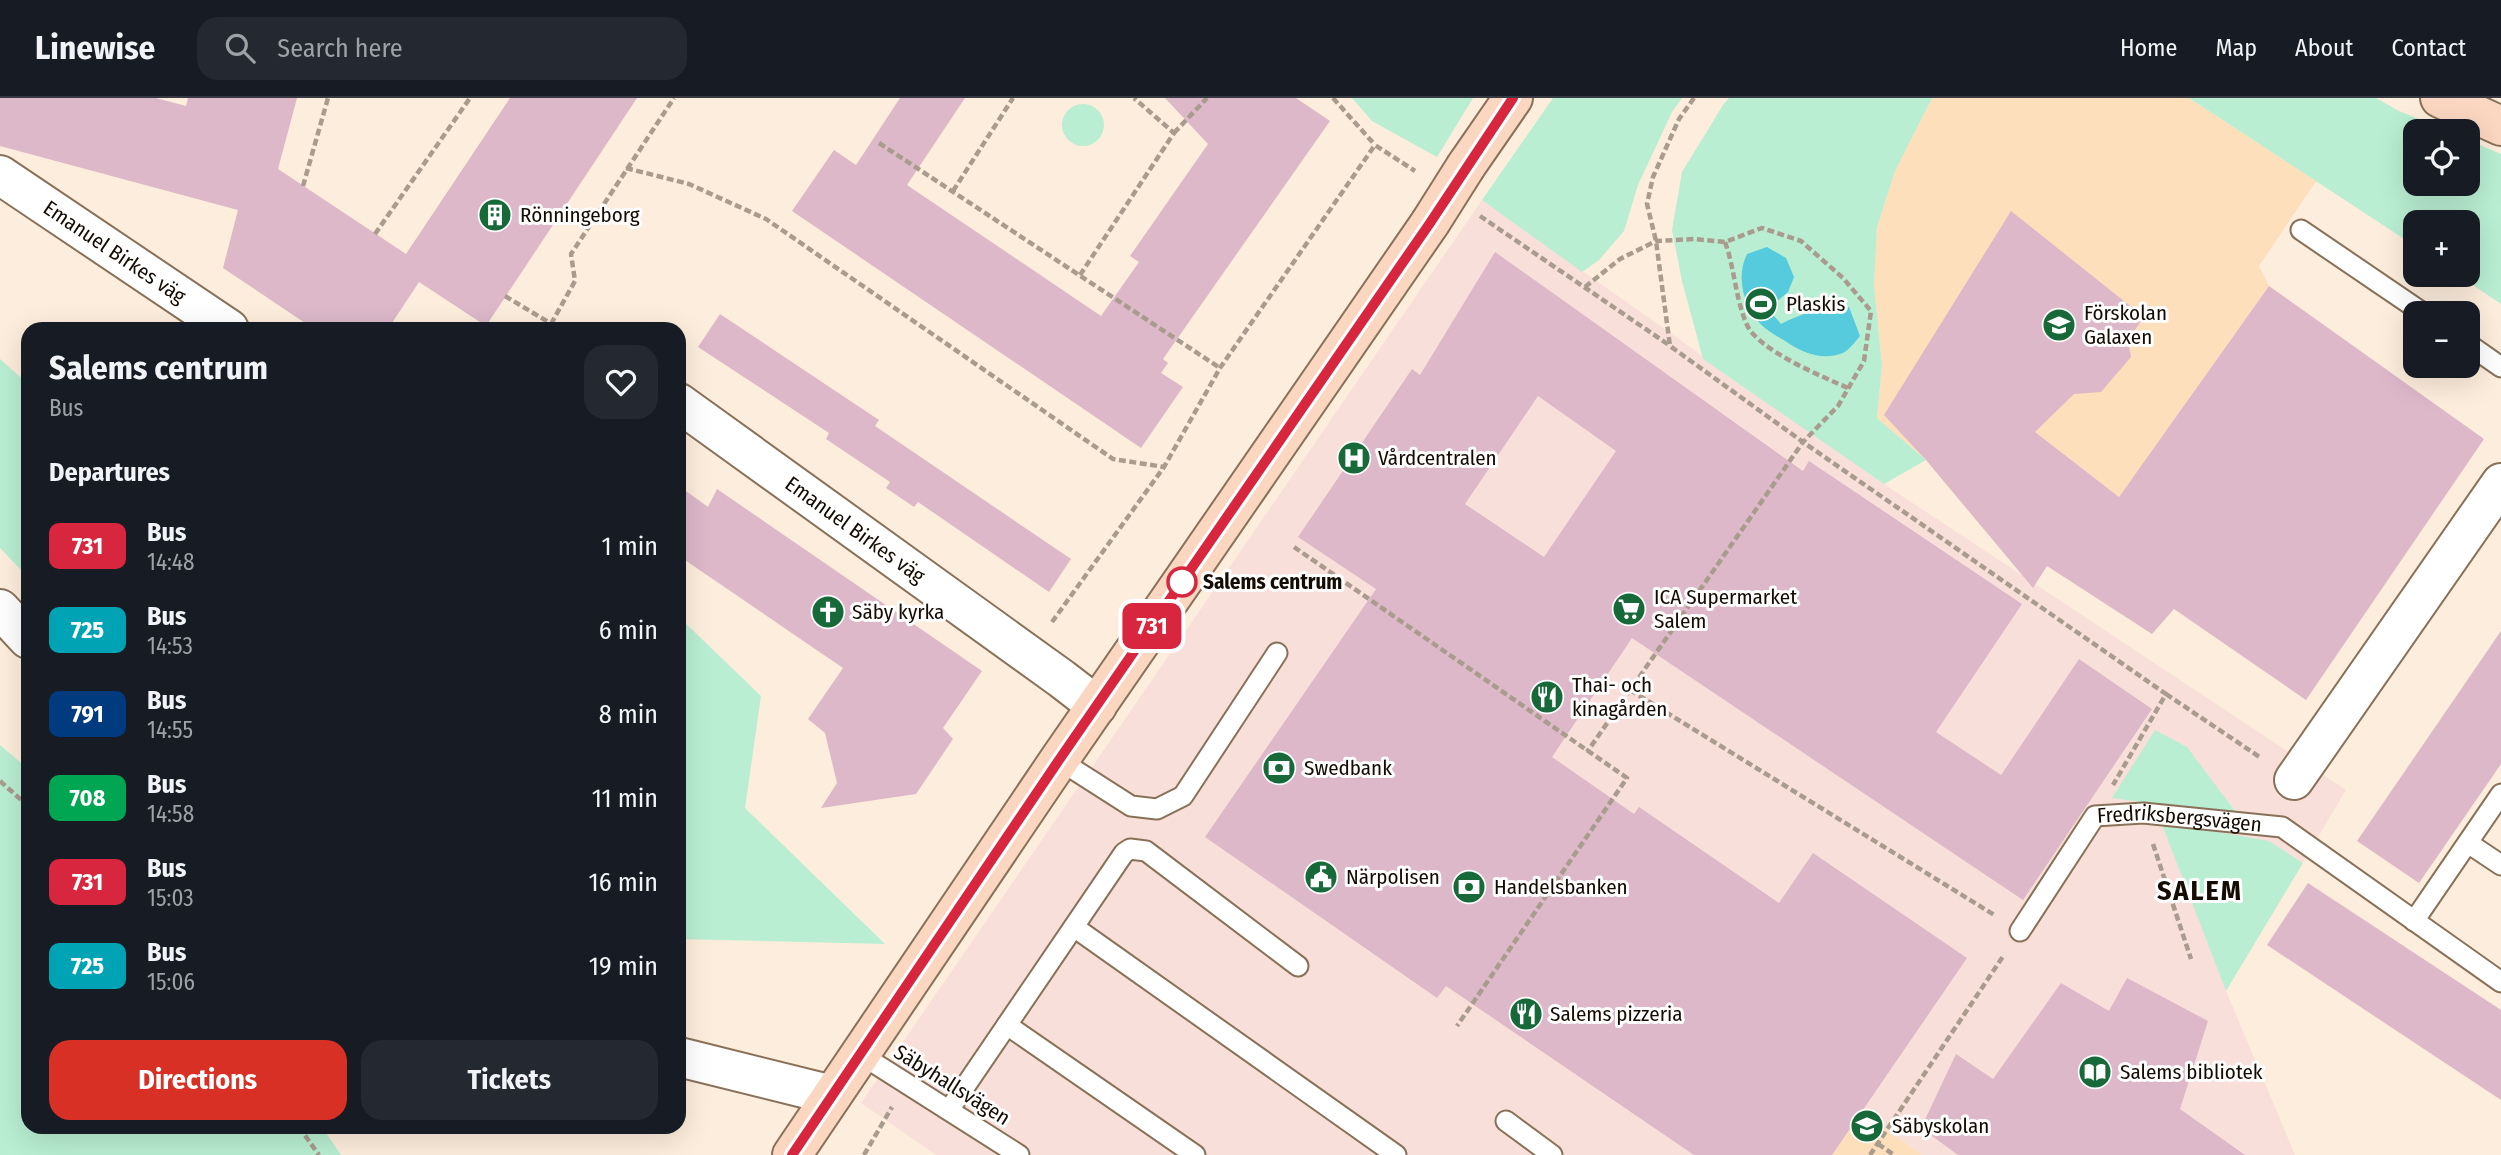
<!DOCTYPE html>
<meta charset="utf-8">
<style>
body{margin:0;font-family:"Fira Sans Condensed",sans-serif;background:#242831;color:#f1f3f6;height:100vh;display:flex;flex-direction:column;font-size:26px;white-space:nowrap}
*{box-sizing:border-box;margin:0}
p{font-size:23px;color:#9ea1a6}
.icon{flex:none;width:38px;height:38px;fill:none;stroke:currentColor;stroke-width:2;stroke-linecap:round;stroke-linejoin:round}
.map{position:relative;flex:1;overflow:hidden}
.sheet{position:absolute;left:21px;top:224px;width:665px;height:812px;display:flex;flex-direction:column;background:#171b24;border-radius:21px;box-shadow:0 7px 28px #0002}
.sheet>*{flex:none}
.badge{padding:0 14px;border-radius:10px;font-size:24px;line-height:46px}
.buttons{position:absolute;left:2403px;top:21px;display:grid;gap:14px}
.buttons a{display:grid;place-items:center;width:77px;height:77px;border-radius:14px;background:#171b24;box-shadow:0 7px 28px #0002;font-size:35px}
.map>.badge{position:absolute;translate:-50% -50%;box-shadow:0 0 0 4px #fff}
h2{padding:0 28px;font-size:26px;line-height:63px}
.round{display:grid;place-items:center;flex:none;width:74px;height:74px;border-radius:21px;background:#242831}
.overview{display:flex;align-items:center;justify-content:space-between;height:119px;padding:0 28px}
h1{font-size:33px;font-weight:700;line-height:52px}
.primary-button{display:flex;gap:14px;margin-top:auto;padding:14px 28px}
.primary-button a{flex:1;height:80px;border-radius:21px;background:#d93025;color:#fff;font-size:28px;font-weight:700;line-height:80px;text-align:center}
.primary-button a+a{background:#242831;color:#f1f3f6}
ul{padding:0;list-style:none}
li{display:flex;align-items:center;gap:21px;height:84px;padding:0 28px}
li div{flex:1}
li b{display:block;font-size:26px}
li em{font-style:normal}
li .badge{min-width:77px;font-weight:700;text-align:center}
header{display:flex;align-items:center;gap:42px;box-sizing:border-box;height:98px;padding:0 35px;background:#171b24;border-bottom:2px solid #363941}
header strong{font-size:33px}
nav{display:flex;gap:38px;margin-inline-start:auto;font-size:24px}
.search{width:490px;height:63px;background:#242831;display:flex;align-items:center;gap:18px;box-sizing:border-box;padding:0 24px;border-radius:21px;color:#9ea1a6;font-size:26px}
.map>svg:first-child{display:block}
.commercial{fill:#f9dfd9}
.built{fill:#fedfbc}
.green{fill:#b9eed2}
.water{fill:#56cbde}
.building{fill:#dcb8c9;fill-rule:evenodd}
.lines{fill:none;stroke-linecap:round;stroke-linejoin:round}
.lane-casing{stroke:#887158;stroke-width:23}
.street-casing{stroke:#887158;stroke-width:42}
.secondary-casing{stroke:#887158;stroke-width:42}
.path{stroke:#a99b8d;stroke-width:4.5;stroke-dasharray:7 3.5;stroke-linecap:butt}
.lane{stroke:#fff;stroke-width:19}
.street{stroke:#fff;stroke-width:38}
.secondary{stroke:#fbd7c2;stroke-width:38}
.secondary-bridge-casing{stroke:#887158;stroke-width:42;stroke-linecap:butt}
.secondary-bridge{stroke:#fbd7c2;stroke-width:38}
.line-casing{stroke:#fff;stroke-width:16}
.line{stroke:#d7263d;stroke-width:10}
.stop-dot{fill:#fff;stroke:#d7263d;stroke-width:3.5}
.labels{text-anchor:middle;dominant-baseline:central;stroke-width:6;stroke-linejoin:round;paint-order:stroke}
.poi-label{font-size:21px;fill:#140b03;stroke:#fdfdfd;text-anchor:start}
.street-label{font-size:21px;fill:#140b03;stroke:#fdfdfd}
.stop-label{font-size:21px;font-weight:bold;fill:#140b03;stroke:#fdfdfd;text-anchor:start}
.district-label{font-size:28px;font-weight:bold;letter-spacing:2px;fill:#140b03;stroke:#fdfdfd}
</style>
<header>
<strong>Linewise</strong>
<div class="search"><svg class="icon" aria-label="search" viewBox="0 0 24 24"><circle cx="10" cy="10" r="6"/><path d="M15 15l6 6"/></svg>Search here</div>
<nav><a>Home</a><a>Map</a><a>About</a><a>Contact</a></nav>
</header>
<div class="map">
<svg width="2501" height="1057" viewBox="0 0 2501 1057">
<rect width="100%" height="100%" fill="#fdeddc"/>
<path class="commercial" d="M1482,102L1884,386L2346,692L2226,893L2295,1057H1922L1862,1015L1832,1057H936L861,1005Z"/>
<g class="built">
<path d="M1932,0H2189L2316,83L2259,168L2269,188L2119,399L2035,334L1977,423L1926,362L1877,320L1882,267L1874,187L1877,129L1895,73Z"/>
<path d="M1862,1014L1901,1042L1922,1057H1832Z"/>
</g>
<g class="green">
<path d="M1352,0H1473L1437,59L1372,23Z"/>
<path d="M1553,0H1682L1672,14L1638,87L1624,133L1599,162L1582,174L1482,102Z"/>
<path d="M1729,0H1932L1895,73L1877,129L1874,187L1882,267L1877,320L1926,362L1884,386L1703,261L1682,183L1672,132L1682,74L1723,7Z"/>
<path d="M2189,0H2376L2399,13L2448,33H2415V86H2468V42L2501,56V206L2458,177H2468V124H2415V148Z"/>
<circle cx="1083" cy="27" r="21"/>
<path d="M0,261L28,286V479L0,450Z"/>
<path d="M679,519L761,598L745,710L885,846L679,841Z"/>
<path d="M2155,632L2187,649L2238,717L2112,700Z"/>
<path d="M0,647L28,671V1029H322L341,1057H0Z"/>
<path d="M2161,724L2269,743L2303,765L2226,893Z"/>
</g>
<path class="water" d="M1767,149L1786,160L1794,179L1788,194L1768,211L1781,226C1798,217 1815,213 1832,203L1849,209L1860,238C1855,244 1848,254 1840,256C1821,262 1804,255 1788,245C1781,240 1772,236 1765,230C1744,212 1735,180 1747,156Z"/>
<g class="building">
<path d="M0,0H156L186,8L188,0H297L278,71L406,156L510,0H637L486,228L419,184L388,231H314L223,170L238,112L0,48Z"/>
<path d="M900,0H965L907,87L1101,218L1139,164L1130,158L1208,46L1165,0H1296L1330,23L1163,261L1168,265L1161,275L1183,289L1141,350L792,113L834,52L856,67Z"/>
<path d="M2011,113L2144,219L2128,242L2131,259L2101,294L2074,296L2035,334L2119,399L2269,188L2484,341L2306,602L2174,511L2152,536L2047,468L2033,490L1926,362L1884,317Z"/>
<path d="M1495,154L1803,373L1809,363L2022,506L1936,634L2001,677L2079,561L2152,611L2023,802L1632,540L1552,659L1634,716L1639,709L1779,805L1813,755L1967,860L1832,1057H1694L1446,888L1437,900L1205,739L1376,491L1298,439L1412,271L1420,277ZM1538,298L1616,353L1544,459L1465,406Z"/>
<path d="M720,216L879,322L875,328L1071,461L1049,494L918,404L914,409L886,390L890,384L826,341L829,335L698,249Z"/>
<path d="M679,388L708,409L717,391L982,573L943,630L953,641L916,696L821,710L837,685L825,635L808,621L843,570L679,458Z"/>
<path d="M2501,533V666L2419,785L2357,743Z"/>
<path d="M2308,785L2501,912V1002L2267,847Z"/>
<path d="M2127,880L2208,923L2180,1011L2245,1057H1958L1921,1030L1956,956L1993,981L2061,885L2109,913Z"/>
</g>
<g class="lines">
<defs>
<g id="lane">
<path d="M2301,132L2423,215"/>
<path d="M2468,246L2501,269"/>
<path d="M1059,662L1131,708L1157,711L1183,698L1277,555"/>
<path d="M2468,745L2501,767"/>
<path d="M2414,823L2501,696"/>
<path d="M1074,829L1396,1057"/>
<path id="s1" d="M2020,833L2095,718L2143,715L2282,729L2501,884"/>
<path d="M1007,927L1195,1057"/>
<path d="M860,956L1019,1057"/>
<path d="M949,1012L1124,755L1130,751L1146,753L1298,868"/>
<path d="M1506,1023L1552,1057"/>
</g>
<g id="street">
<path id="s2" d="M0,77L229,231"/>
<path id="s3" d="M679,305L1062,581L1097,608"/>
<path d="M0,511L28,541"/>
<path d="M2294,682L2501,385"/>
<path d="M679,959L832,997"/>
</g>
<g id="secondary">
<path d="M2440,0L2501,28"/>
<path d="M1466,68L1513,0"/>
<path d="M792,1057L1059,662L1430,125"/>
</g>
</defs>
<use href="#lane" class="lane-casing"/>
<use href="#street" class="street-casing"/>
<use href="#secondary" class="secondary-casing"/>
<g class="path">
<path d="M1333,0L1375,47"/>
<path d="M1694,0L1679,21L1653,79L1647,106L1656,143L1670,248L1803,344L2166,596L2113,687"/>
<path d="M1174,35L1207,0"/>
<path d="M879,45L1220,270"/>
<path d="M626,70L689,86L766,121L1113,361L1164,369"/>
<path d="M303,88L328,0"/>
<path d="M953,93L1013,0"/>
<path d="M1480,118L1669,247"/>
<path d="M375,136L470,0"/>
<path d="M1725,144C1735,171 1735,200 1747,227C1758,252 1823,279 1848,290"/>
<path d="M1080,177L1174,35L1134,0"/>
<path d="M1585,189L1620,161L1656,143L1694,141L1725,144L1762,130L1801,143L1843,180L1871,213L1864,263L1838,308L1803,344L1587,654"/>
<path d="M505,198L560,231"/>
<path d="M551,226L575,183L571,156L674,0"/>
<path d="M1294,449L1627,680L1457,928"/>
<path d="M1052,524L1164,369L1220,270L1375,47L1415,73"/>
<path d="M1630,592L1996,818"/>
<path d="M2166,596L2261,660"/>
<path d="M0,683L28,708"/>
<path d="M2153,746L2191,861"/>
<path d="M299,1029L319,1057"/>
<path d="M1878,1046L1894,1057"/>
<path d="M864,1057L892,1009"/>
<path d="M1870,1057L2004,857"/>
</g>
<use href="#lane" class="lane"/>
<use href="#street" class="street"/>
<use href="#secondary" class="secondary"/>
<defs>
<path id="secondary-bridge" d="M1430,125L1466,68"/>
</defs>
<use href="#secondary-bridge" class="secondary-bridge-casing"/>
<use href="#secondary-bridge" class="secondary-bridge"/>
</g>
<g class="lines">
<defs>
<path id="line" d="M792,1057L1059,662L1430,125L1513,0"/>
</defs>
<use href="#line" class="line-casing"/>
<use href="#line" class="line"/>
</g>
<defs>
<symbol id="building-disc" viewBox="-11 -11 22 22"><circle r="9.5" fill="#186939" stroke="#fdfdfd"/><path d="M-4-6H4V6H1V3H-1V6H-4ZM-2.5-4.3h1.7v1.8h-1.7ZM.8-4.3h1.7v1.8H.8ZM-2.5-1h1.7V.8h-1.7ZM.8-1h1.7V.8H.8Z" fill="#fff"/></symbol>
<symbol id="stadium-disc" viewBox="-11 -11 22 22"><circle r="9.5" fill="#186939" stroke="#fdfdfd"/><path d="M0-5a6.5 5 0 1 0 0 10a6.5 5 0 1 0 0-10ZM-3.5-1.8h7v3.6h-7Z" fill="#fff"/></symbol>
<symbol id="school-disc" viewBox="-11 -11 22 22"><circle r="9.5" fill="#186939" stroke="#fdfdfd"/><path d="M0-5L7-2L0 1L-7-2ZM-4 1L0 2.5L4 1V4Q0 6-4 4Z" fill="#fff"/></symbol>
<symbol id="hospital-disc" viewBox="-11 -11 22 22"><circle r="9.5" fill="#186939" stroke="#fdfdfd"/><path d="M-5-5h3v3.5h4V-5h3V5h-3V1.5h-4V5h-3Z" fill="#fff"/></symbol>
<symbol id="supermarket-disc" viewBox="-11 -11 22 22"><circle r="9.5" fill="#186939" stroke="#fdfdfd"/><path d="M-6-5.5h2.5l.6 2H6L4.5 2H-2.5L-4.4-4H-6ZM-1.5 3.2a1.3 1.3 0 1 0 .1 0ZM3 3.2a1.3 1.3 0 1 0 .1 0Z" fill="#fff"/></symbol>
<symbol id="church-disc" viewBox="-11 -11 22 22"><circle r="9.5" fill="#186939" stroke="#fdfdfd"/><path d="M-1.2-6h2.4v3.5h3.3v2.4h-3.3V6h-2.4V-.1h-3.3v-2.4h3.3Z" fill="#fff"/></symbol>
<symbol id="restaurant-disc" viewBox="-11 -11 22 22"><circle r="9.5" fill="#186939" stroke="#fdfdfd"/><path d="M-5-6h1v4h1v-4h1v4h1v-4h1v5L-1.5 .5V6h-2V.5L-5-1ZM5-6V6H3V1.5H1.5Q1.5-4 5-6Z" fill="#fff"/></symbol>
<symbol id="bank-disc" viewBox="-11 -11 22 22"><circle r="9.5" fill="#186939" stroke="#fdfdfd"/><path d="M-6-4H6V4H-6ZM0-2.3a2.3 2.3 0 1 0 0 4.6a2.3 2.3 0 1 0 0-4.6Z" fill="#fff"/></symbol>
<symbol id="civic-disc" viewBox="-11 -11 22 22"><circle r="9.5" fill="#186939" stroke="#fdfdfd"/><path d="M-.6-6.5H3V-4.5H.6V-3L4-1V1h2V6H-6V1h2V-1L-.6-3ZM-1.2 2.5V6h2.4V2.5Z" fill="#fff"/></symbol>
<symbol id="library-disc" viewBox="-11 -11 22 22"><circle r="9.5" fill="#186939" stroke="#fdfdfd"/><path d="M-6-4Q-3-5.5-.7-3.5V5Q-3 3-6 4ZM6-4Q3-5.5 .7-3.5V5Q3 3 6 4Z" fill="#fff"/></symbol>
</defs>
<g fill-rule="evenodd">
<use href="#building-disc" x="476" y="98" width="38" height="38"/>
<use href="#stadium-disc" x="1742" y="187" width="38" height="38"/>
<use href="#school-disc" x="2040" y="208" width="38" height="38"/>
<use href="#hospital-disc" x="1335" y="341" width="38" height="38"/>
<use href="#supermarket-disc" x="1610" y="492" width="38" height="38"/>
<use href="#church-disc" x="809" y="495" width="38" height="38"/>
<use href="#restaurant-disc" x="1528" y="580" width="38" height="38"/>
<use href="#bank-disc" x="1260" y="651" width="38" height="38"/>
<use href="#civic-disc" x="1302" y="760" width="38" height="38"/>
<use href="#bank-disc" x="1450" y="770" width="38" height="38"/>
<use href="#restaurant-disc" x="1507" y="897" width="38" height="38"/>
<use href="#library-disc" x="2076" y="955" width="38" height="38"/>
<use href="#school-disc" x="1848" y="1009" width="38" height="38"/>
</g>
<circle class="stop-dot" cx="1182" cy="484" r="14"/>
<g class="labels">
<g class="poi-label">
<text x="520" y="117">Rönningeborg</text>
<text x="1786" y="206">Plaskis</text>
<text x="2084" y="215">Förskolan<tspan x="2084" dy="24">Galaxen</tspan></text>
<text x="1378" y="360">Vårdcentralen</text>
<text x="1654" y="499">ICA Supermarket<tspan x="1654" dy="24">Salem</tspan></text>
<text x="852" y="514">Säby kyrka</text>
<text x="1572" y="587">Thai- och<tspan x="1572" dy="24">kinagården</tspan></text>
<text x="1304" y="670">Swedbank</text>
<text x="1346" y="779">Närpolisen</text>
<text x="1494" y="789">Handelsbanken</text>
<text x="1550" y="916">Salems pizzeria</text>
<text x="2120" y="974">Salems bibliotek</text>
<text x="1892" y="1028">Säbyskolan</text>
</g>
<g class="street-label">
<text stroke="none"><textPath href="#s2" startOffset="138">Emanuel Birkes väg</textPath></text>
<text stroke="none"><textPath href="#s3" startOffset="217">Emanuel Birkes väg</textPath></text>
<text stroke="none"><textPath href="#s1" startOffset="222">Fredriksbergsvägen</textPath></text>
<text transform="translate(952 987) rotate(32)">Säbyhallsvägen</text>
</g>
<g class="stop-label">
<text x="1203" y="484">Salems centrum</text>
</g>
<g class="district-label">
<text x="2200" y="792">SALEM</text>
</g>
</g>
</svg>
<div class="buttons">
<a><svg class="icon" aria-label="locate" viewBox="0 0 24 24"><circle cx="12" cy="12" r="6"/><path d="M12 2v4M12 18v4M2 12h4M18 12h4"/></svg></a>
<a>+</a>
<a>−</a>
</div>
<b class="badge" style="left:1152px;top:528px;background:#d7263d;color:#fff">731</b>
<section class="sheet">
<div class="overview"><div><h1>Salems centrum</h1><p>Bus</p></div><a class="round"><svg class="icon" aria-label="heart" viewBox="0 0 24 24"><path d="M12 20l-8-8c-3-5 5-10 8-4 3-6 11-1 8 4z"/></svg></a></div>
<h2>Departures</h2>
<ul>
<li><span class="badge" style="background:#d7263d;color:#fff">731</span><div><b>Bus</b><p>14:48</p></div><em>1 min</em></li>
<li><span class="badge" style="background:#00a3b4;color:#fff">725</span><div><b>Bus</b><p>14:53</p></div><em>6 min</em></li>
<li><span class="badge" style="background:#003b80;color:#fff">791</span><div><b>Bus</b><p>14:55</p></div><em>8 min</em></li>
<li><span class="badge" style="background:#00a651;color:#fff">708</span><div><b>Bus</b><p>14:58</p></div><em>11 min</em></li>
<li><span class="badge" style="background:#d7263d;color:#fff">731</span><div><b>Bus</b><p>15:03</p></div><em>16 min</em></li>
<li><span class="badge" style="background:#00a3b4;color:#fff">725</span><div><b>Bus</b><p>15:06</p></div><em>19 min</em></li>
</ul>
<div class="primary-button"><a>Directions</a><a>Tickets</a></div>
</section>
</div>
